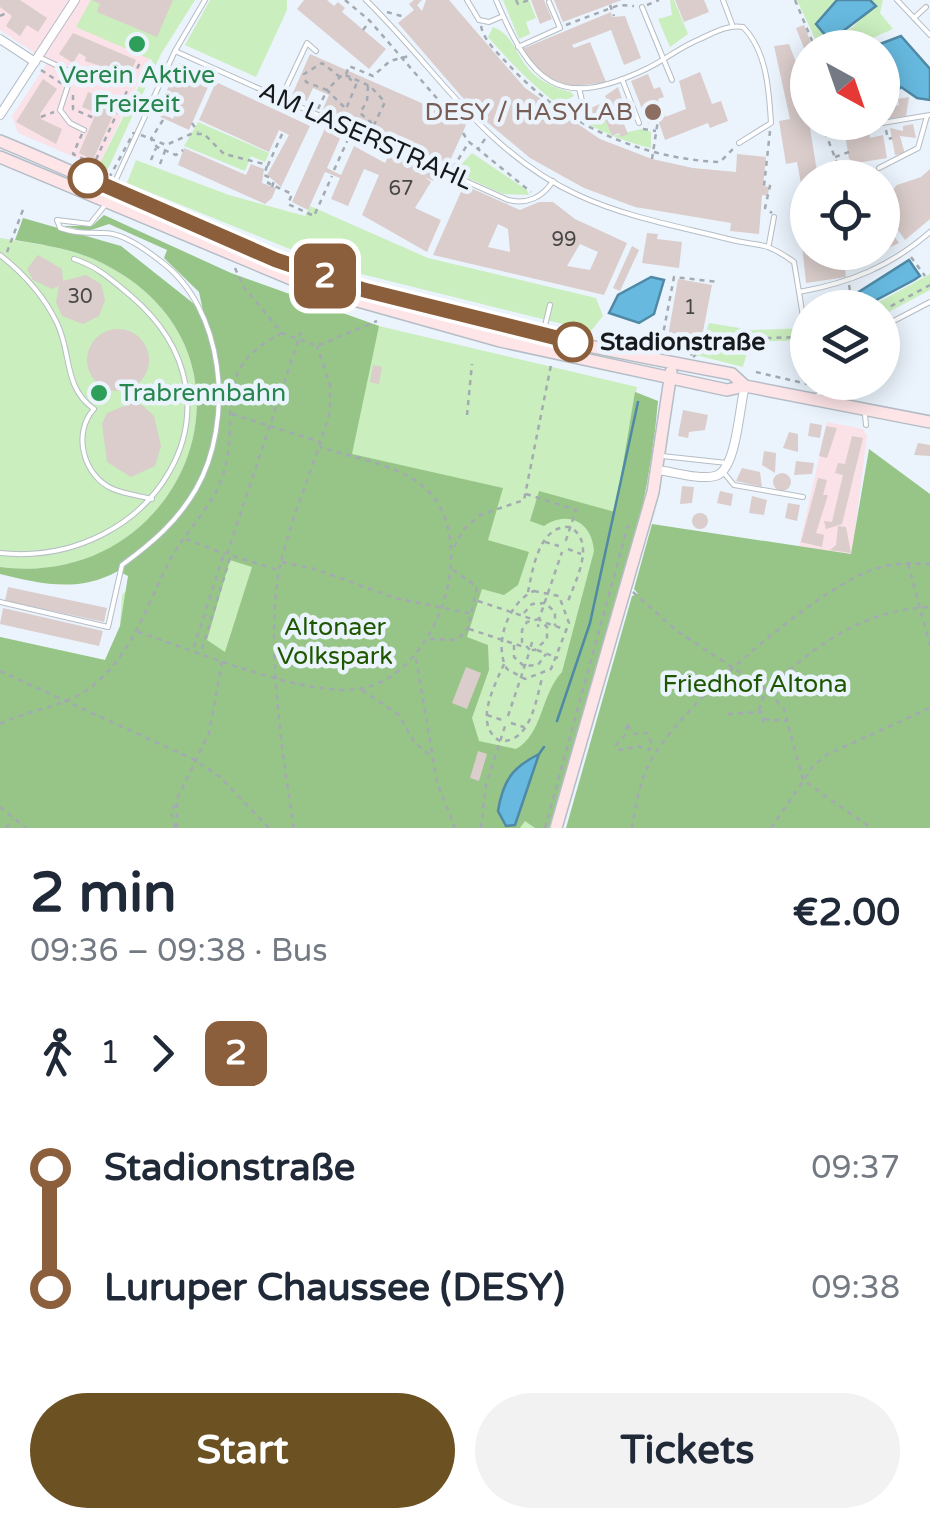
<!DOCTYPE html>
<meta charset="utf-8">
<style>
body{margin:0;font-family:"Varela Round",sans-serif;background:#f2f2f3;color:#1f2937;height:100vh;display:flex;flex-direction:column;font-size:38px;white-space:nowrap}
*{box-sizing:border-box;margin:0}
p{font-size:32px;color:#747a83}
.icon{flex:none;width:55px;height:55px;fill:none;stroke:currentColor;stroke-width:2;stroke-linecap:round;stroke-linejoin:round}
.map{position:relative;height:828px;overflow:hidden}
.sheet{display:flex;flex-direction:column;background:#fff;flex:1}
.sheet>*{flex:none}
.badge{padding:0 20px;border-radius:15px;font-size:35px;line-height:65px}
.needle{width:65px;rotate:140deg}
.tools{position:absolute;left:790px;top:30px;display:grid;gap:20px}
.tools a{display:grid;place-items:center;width:110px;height:110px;border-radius:50%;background:#fff;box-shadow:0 5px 25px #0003;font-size:50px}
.map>.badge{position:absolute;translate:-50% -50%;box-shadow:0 0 0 5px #fff}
.legs{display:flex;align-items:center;gap:15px;height:110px;padding:0 30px;font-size:32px}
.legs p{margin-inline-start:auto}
.overview{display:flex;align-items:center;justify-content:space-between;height:170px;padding:0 30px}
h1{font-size:55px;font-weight:700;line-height:75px}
.button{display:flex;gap:20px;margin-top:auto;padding:20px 30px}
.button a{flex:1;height:115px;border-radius:60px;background:#6c5123;color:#fff;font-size:40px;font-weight:700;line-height:115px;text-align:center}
.button a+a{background:#f2f2f3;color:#1f2937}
ul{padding:0 30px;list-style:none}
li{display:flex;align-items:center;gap:35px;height:120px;font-size:38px}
li i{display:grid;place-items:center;width:15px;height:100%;margin:0 12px;background:currentColor}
li i::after{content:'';width:25px;height:25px;margin:-12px;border:8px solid;border-radius:50%;background:#fff}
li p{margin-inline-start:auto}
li:first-child i{background:linear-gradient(#0000 50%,currentColor 0)}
li:last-child i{background:linear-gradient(currentColor 50%,#0000 0)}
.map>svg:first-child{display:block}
.commercial{fill:#fbe1e8}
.green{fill:#caeebe}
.forest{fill:#97c588;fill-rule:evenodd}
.water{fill:#67b9df;stroke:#4f89a5;stroke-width:2.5}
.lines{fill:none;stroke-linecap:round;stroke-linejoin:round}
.stream{stroke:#4f89a5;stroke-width:2.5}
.building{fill:#dacdcb;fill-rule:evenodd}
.lane-casing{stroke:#b5bdc6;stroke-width:6}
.street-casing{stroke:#b5bdc6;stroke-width:10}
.secondary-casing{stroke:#b5bdc6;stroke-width:14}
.path{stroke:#a3aab1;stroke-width:2.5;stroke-dasharray:5 5;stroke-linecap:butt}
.lane{stroke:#fff;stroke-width:4}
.street{stroke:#fff;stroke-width:8}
.secondary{stroke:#fee5e8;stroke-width:11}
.path-bridge{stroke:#a3aab1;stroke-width:2.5;stroke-dasharray:5 5;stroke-linecap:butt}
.line-1-casing{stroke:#fff;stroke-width:22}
.line-1{stroke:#8b5e3c;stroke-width:15}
.leisure-dot{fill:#2e9e5b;stroke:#ebf4fd;stroke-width:4}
.education-dot{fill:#8d6e63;stroke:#ebf4fd;stroke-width:4}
.stop-1-dot{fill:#fff;stroke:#8b5e3c;stroke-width:5}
.labels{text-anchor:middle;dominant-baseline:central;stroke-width:9;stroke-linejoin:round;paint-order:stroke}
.number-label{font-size:20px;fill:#484748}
.leisure-label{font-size:25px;fill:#27864d;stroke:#ebf4fd}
.education-label{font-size:25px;fill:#785e54;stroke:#ebf4fd;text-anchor:end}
.street-label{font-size:25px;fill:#171a1d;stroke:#ebf4fd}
.stop-label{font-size:25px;font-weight:bold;fill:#171a1d;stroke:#ebf4fd;text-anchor:start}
.park-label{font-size:25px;fill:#1e5700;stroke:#ebf4fd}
</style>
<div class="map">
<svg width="930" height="828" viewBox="0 0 930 828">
<rect width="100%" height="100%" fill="#ebf4fd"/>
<g class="commercial">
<path d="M0,0H178L98,167L18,133L12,116L48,62L0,30Z"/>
<path d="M827,422L863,429L867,436L852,554L799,547Z"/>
</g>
<g class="green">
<path d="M91,0H195L161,54L107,171L98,167L152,60L76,27Z"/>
<path d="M210,0H287V10L256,77L185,45Z"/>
<path d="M503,0H529L536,18L526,22L530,34L519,39Z"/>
<path d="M670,0H674L688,34L670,47L658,19L672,15Z"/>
<path d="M797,0H837L816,24L829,40L853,27L876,4L870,0H883L880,13L893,29L852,47H819Z"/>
<path d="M493,27C525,39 510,77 571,92L574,96L567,100L574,114L594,123L605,119L612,136L641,129L651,132V148C582,132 533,89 488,37Z"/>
<path d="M198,122L269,153L265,162L251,156L245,171L184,146Z"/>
<path d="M472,153L527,190L529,195L503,194L454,172Z"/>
<path d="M136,160L229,195L305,216L310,206L428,258L596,298L603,316L591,331L337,268L127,183Z"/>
<path d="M124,200L250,254L644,367L508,338L322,286L122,204Z"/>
<path d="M0,238C35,244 73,248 104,264C279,353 185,592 0,567Z"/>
<path d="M230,273L379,326L637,387L636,392L658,401L549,828H0V637L105,660L120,626L122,595L193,518Z"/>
<path d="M930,274V290L883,315L882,308L870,307Z"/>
<path d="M709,323L752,330L807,328V340L750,342L743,367L692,354L702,343Z"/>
</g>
<g class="forest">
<path d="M104,215L231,273L379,326L352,454L503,488L488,540L529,552L518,585L504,595L482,589L467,637L488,645L489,670L472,718L479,741L516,749C543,734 541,694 562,672L594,551C592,522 568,510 544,526L530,521L539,491L615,512L635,392L658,401C646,547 591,689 549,828H535L525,821L520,828H0V637L105,660L120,626L128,576L118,571C79,593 41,584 0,574V567C185,591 279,353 104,264C77,250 45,245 15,240L23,218L121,246L203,311L199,292L164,258L167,250L109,224L88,231L63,226H92ZM230,560L252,567L225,652L207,640Z"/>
<path d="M869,449L930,494V828H566L632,596L638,594L634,589L652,524L851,554Z"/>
</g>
<g class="water">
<path d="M837,0H870L876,6L830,41L816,24Z"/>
<path d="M901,36L930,69V100L917,98L901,87L883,105L882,48L872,47Z"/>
<path d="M909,260L920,276L914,280L863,307H835Z"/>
<path d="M651,277L664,280L654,314L639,323L609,313L618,295Z"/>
<path d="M539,754L515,825L506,826L498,811C503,780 513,767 539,754Z"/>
</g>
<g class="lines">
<g class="stream">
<path d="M557,721L590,623L638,402"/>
<path d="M539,754L544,747"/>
</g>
</g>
<g class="building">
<path d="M0,0H20L47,18L38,32L27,25L20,36L6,26L12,16L0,7Z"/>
<path d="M92,0H173L157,37L97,12L100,4Z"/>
<path d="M304,0H327L334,6L338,2L345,8L342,12L386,49L369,69L297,9Z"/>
<path d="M414,0H422L417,5L422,11L426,0H449L525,88L600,139L652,159L693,168L736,172L737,154L766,157L763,186L769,187L768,196L762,195L759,234L730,231L731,223L635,207L584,188L530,158L475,112L398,23L414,10L409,4Z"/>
<path d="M531,0H544L552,19L540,24Z"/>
<path d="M554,0H622L563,22Z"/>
<path d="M675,0H704L709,12L684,22Z"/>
<path d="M611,12L612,17L625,16L641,58L624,65L611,30L572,45L574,48L590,42L606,82L576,86L559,83L542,75L522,49Z"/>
<path d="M804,25L813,48H808L807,56L796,28Z"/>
<path d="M73,33L136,60L129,75L85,61L86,57L79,53L73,63L59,54Z"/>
<path d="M789,44L802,78L818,178H808V190L802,189L797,162L786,164L779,121L790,119L774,46Z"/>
<path d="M310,54L467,123L448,165L323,109L329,95L313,88L307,101L292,95Z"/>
<path d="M179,63L212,78L189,130L156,115ZM166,102L178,107L173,119L161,113Z"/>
<path d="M700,72L712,104L721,101L728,121L710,128L708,123L665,140L658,120L648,124L631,81L648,74L654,89L660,87L664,97L658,99L665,117L686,109L679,81Z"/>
<path d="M43,79L57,89L40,114L41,119L62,129L56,144L16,122Z"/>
<path d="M216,82L310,126L281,187L267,175L289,135L279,130L269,152L199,120Z"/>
<path d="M618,87L624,105L617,107L628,134L621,137L619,133L612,136L605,119L594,123L586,110L607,101L605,96Z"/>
<path d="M88,92L118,104L93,160L79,153L96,113L82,107Z"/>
<path d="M909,97L906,116L882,120V108L899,105L898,99Z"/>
<path d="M913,124L916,138L900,136L905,154L895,155L890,128L903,131V126Z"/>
<path d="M326,126L342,134L327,168L341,175L354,146L385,163L390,153L436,174L433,181L425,177L431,182L415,208L441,220L427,252L362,215L379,175L364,169L348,206L331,199L340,178L325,172L308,210L292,202Z"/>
<path d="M861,129L869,130L870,138L883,135L887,158L857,163L849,159L845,134Z"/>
<path d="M184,148L246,175L251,164L264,169L262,183L276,188L272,198L265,204L178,165Z"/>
<path d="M930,169V219L905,240L896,227L891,232L899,243L886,249L882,201L897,185L921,177Z"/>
<path d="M464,185L520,210L539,202H553L575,219L627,243L604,295L433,255ZM498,224L508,229L510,252L488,247ZM580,244L598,252L590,270L567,266Z"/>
<path d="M808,204V252H843L846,277L806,283L798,206Z"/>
<path d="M647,233L658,234L657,239L682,242L679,268L642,263Z"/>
<path d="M632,246L639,250L620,291L613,288Z"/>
<path d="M38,255L62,269L63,281L86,275L101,284L105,300L99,316L83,324L62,316L56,302L59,286L52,289L33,280L27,269Z"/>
<path d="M678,279L712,285L701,342L678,333L668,336Z"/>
<circle cx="118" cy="360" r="31"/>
<path d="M373,365L382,367L379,384L370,382Z"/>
<path d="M129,404L142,405L154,416L161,446L155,466L131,477L107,462L102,424L107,413Z"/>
<path d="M683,410L708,415L705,430L689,432L688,438L678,436Z"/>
<path d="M810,423L822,425L820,438L808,436Z"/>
<path d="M826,426L837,428L827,458L819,456Z"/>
<path d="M789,432L798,434V452L783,448Z"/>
<path d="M852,436L863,438L842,524L826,529L824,521L832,522L843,475L835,473L838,463L845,464Z"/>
<path d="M918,443L930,445V456L914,455Z"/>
<path d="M764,451L776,453L775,473L762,465Z"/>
<path d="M796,461L814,463L812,474L794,475Z"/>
<path d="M742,468L760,472L762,487L736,481Z"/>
<circle cx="782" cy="482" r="9"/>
<path d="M818,478L827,480L823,495H828L816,533L824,535L822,547L801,542Z"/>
<path d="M682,486L694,487L692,503L680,504Z"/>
<path d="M720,491L733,494L731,506L717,503Z"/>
<path d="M752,496L767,500L764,515L749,513Z"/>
<path d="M788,503L800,505L797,521L785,518Z"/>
<circle cx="700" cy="521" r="8"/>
<path d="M838,526L846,527L851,553L830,550L836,545Z"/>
<path d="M8,587L107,608L104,622L5,601Z"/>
<path d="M3,608L103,631L99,646L0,624Z"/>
<path d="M466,667L481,673L467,709L452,703Z"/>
<path d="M478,751L487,754L479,781L470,778Z"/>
</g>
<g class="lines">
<defs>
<g id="lane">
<path d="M366,0C436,68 485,153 578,195C623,216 676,226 724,238C759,248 760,238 794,262L799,292C850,283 891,266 930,232"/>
<path d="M467,0L479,20L489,22L503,16"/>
<path d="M496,0C531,81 556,112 646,69C665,60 680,47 700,39C713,33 728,24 743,27C767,51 769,91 771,123L739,143"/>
<path d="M723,0L732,24"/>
<path d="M897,0L930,35"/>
<path d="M642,7L672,80"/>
<path d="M914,18L926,7"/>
<path d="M518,47L560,28L549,2"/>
<path d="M175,51L508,200C527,205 543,197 553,181"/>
<path d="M39,57L92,82"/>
<path d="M72,73L60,110L70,123L84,130"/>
<path d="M622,79L639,123"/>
<path d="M579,88L583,105"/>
<path d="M282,96L307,43L316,51"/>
<path d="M876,124L930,115"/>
<path d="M879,168L918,148L927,116"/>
<path d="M113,186L175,51L205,0"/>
<path d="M57,220L90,224L106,204"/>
<path d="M769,244L774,217"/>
<path d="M0,255C23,273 44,296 57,323C72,354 63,387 94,409C72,433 83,476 113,489C125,494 140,496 152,499"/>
<path d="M799,292L806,336"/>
<path d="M882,327L930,302"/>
<path d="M543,334L550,305"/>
<path d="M818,397L821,382"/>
<path d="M865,415L866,425"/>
<path d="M662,456L727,463"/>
<path d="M724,473L734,485L803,497"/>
<path d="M0,553C151,569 258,404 131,296C113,281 97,266 74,259"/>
<path d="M0,602L108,627L122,565C152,543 177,522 196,489C235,421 225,307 159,260C145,249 123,233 105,233C88,232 77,234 60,228L57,220"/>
</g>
<g id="street">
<path d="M0,39L35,62"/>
<path d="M0,115L75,0"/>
<path d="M658,470C674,472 699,480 715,476C737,471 739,406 745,386"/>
</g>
<g id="secondary">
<path d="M0,141C92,179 181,223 273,259C420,315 578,345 732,374L745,386"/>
<path d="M0,157L315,289L500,341L727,390L745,386L930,422"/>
<path d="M556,828L653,492L671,372"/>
</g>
</defs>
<use href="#lane" class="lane-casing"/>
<use href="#street" class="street-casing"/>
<use href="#secondary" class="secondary-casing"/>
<g class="path">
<path d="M345,0L370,21L453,117"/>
<path d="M516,0L518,4L529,0"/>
<path d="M795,0L815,48"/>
<path d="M647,5L659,0"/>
<path d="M387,12L405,17"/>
<path d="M0,16L8,12"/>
<path d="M566,25L619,5L634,6"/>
<path d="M481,26C484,41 497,52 507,63C561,123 640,159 720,162L733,149"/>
<path d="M363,30L370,21"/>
<path d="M41,70L64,85"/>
<path d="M346,74L349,66L373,76L390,61L409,56"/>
<path d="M340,77L322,63L304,74L306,82L327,90L343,74L370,86L385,102L372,129"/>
<path d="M368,86L367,101L360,113L372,123"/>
<path d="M73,95V109L94,118"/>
<path d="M318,109L327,90L346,109L356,85L349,78"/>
<path d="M41,117L54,112"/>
<path d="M163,120L151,139L157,147L176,155L183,150"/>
<path d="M821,122L825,132L846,122"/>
<path d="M859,122L872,124"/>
<path d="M192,123L198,132"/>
<path d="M643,129L656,131"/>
<path d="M886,130L888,139L892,138"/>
<path d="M770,131L764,186H770L765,208L772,213"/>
<path d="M825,132L843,178"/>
<path d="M463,133L468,141"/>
<path d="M82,134L73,154L94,164L141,60"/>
<path d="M141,135L166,145L191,134H204L224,154L268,165L283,132"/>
<path d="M485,139L478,149L531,192"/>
<path d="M151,160L156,148"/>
<path d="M160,164L165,151"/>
<path d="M267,166L264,175L270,178L268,183L292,194L288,204L314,216L332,176"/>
<path d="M453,168L469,142L478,149"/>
<path d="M334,170L350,135"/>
<path d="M109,178L134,132"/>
<path d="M7,252L24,207"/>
<path d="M911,257L925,276"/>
<path d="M235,268L243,286L282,333L317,346L377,321"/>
<path d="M849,285L853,308"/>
<path d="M882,311L930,285"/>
<path d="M666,337L701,346"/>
<path d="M687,341L692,357"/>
<path d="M660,350L674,277L718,282"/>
<path d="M693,357L712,340L799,337"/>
<path d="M756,372L816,386"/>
<path d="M232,414L320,442"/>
<path d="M467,415L472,364"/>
<path d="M526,494L576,510L565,543"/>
<path d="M186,539L225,554"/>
<path d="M545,542L559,546"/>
<path d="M454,547L464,529L480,515L524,500L551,365"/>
<path d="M568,549L581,554"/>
<path d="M227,554L301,332"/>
<path d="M233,556L278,570"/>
<path d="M282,562L315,569L395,598L473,614"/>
<path d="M908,564L930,645"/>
<path d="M534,591L559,596L569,623L551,669L525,679L507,669C493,645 508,602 534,591Z"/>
<path d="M528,592C533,568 539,525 570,527C597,543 575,581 567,604"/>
<path d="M633,592L677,631L767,690L784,709L803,780L871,828"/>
<path d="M478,601L532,619"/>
<path d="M524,613L532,604L545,603L555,612V626"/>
<path d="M546,623L567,630"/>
<path d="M469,629L524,647"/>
<path d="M138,632C193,650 303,697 358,689C433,679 480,551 431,494C407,466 354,458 320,447"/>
<path d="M430,639L457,640L468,628L477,587L453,570"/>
<path d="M532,642L530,650H535L547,639V627L539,619L562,552"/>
<path d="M514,645V657L524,666L538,665L546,654"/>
<path d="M194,647L224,553"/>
<path d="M202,649L231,555"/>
<path d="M537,650L558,658"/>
<path d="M416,659L437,782L455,828"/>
<path d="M504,664C494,687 473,725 500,741C530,743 536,701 542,678"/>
<path d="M0,671L195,760L220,777L269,828"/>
<path d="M362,690L399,715L414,742L431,756"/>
<path d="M767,690C815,646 861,610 930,607"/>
<path d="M759,710L766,690"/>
<path d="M728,714L762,712L763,724"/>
<path d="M487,715L502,720"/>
<path d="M508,716L530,650L522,642V630L527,622L539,619L538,627"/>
<path d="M764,719L786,721"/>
<path d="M511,723L524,727"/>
<path d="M0,724C33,708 69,707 96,683C135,649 147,604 170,560C184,533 208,512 220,483C246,418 203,373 282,333"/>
<path d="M627,725L635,734L647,733L652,745L649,750L638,746L620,750L615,746L626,734Z"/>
<path d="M0,807L26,828"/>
<path d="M6,828L13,819"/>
<path d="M175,828L171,811L176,804"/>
<path d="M177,828V799L209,733L222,661"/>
<path d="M294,828C282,756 265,636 280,566C292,513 316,463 330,411V385L317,346"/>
<path d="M481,828L486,785L505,726"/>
<path d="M545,828L628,525"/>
<path d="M632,828C635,808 639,787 647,768C673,711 810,594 869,571C888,563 910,563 930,564"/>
<path d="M771,828L814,765L828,754L930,708"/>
</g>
<use href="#lane" class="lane"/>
<use href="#street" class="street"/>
<use href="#secondary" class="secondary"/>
<g class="path-bridge">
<path d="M610,5L614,16"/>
<path d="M835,157L849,152"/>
<path d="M652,159L658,120"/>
<path d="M272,187L274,181"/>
</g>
</g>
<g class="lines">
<defs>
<path id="line-1" d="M88,178L276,260L364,290L573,342"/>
</defs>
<use href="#line-1" class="line-1-casing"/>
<use href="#line-1" class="line-1"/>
</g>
<g class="leisure-dot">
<circle cx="137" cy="44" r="10"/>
<circle cx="99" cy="393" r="10"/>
</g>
<circle class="education-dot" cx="653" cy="112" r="10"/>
<g class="stop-1-dot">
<circle cx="88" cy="178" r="18"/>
<circle cx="573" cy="342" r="18"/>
</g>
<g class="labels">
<g class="number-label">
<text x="401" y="189">67</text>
<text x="564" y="240">99</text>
<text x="80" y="297">30</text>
<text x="690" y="308">1</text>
</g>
<g class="leisure-label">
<text x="137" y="75">Verein Aktive<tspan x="137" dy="29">Freizeit</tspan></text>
<text x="119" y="393" text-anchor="start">Trabrennbahn</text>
</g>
<g class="education-label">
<text x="633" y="112">DESY / HASYLAB</text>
</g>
<g class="street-label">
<text transform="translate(366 136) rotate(24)">AM LASERSTRAHL</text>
</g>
<g class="stop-label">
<text x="600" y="342">Stadionstraße</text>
</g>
<g class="park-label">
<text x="335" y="627">Altonaer<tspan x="335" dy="29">Volkspark</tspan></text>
<text x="755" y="684">Friedhof Altona</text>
</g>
</g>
</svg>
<div class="tools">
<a><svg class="needle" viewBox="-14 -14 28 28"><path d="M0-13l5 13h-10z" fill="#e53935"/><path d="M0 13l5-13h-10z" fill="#747a83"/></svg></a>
<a><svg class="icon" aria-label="locate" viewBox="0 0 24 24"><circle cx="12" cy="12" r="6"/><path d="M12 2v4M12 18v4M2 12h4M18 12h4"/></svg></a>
<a><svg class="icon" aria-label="layers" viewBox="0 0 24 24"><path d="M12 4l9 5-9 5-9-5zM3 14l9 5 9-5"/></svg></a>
</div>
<b class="badge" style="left:325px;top:276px;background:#8b5e3c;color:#fff">2</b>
</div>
<section class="sheet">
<div class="overview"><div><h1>2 min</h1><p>09:36 – 09:38 · Bus</p></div><b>€2.00</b></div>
<div class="legs"><svg class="icon" aria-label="walk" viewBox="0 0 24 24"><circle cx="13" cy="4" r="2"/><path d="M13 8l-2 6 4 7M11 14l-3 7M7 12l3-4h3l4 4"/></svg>1<svg class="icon" aria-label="forward" viewBox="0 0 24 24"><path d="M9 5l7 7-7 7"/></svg><b class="badge" style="background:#8b5e3c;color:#fff">2</b></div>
<ul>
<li><i style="color:#8b5e3c"></i><b>Stadionstraße</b><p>09:37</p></li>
<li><i style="color:#8b5e3c"></i><b>Luruper Chaussee (DESY)</b><p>09:38</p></li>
</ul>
<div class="button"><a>Start</a><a>Tickets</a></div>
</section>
